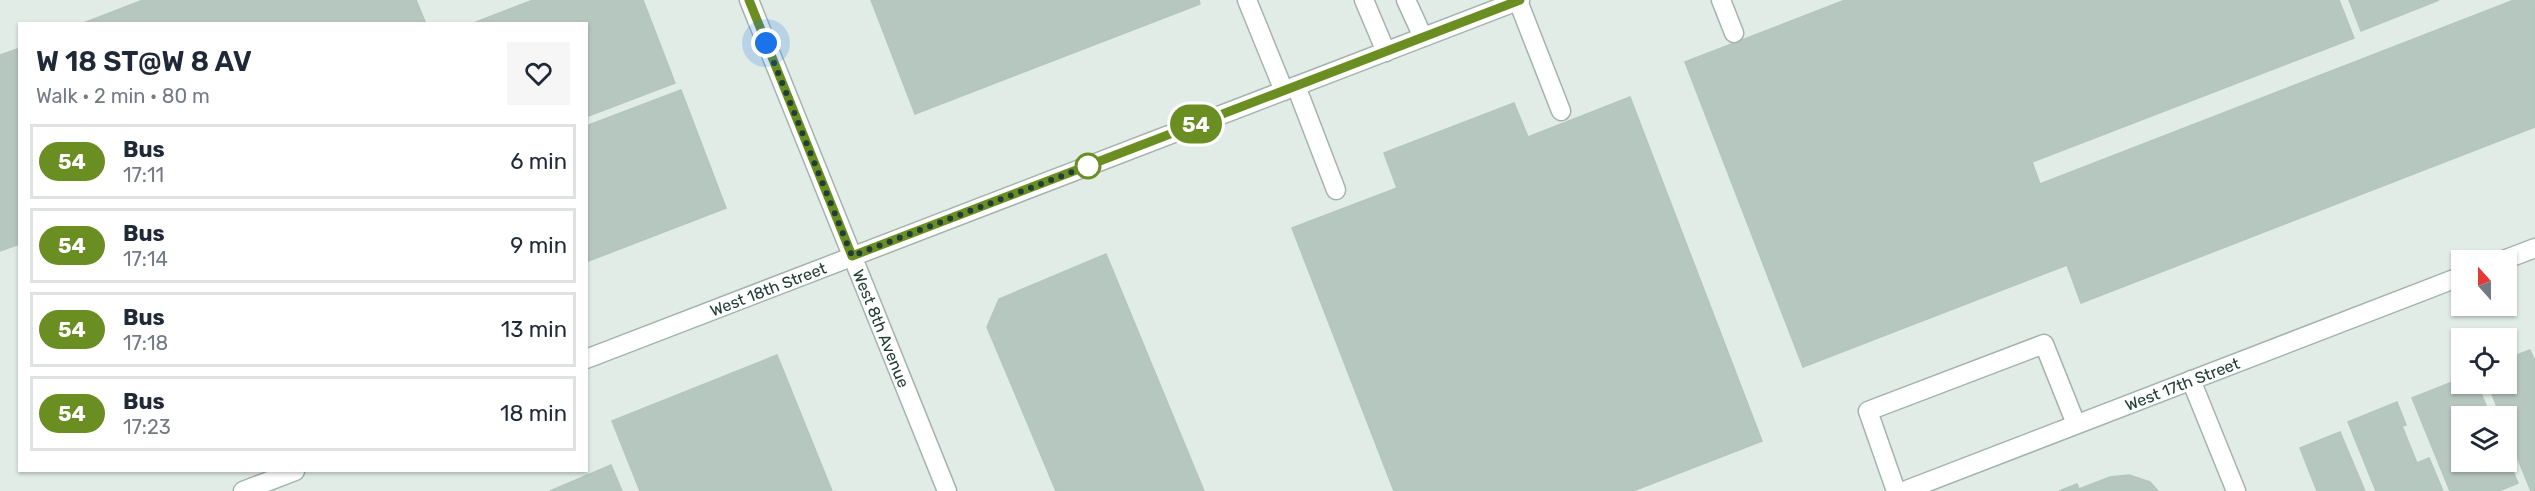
<!DOCTYPE html>
<meta charset="utf-8">
<style>
body{margin:0;font-family:Rubik,sans-serif;background:#f6f6f7;color:#1f2937;height:100vh;display:flex;flex-direction:column;font-size:22px;white-space:nowrap}
*{box-sizing:border-box;margin:0}
p{font-size:20px;color:#747a83}
.icon{flex:none;width:33px;height:33px;fill:none;stroke:currentColor;stroke-width:2;stroke-linecap:round;stroke-linejoin:round}
.map{position:relative;flex:1;overflow:hidden}
.sheet{position:absolute;left:18px;top:22px;width:570px;height:450px;display:flex;flex-direction:column;background:#fff;border-radius:0px;box-shadow:0 2px 4px #0004}
.sheet>*{flex:none}
.badge{padding:0 12px;border-radius:20px;font-size:21px;line-height:39px}
.needle{width:39px;rotate:339deg}
.controls{position:absolute;left:2451px;top:250px;display:grid;gap:12px}
.controls a{display:grid;place-items:center;width:66px;height:66px;border-radius:0px;background:#fff;box-shadow:0 2px 4px #0004;font-size:30px}
.you{position:absolute;width:30px;height:30px;margin:-15px;border:4px solid #fff;border-radius:50%;background:#1a73e8;box-shadow:0 0 0 9px #1a73e833}
.map>.badge{position:absolute;translate:-50% -50%;box-shadow:0 0 0 3px #fff}
.round{display:grid;place-items:center;flex:none;width:63px;height:63px;border-radius:0px;background:#f6f6f7}
.head{display:flex;align-items:center;justify-content:space-between;height:102px;padding:0 18px}
h1{font-size:28px;font-weight:600;line-height:45px}
ul{padding:0;list-style:none}
li{display:flex;align-items:center;gap:18px;height:75px;margin:0 12px 9px;padding:0 6px;border:3px solid #e0e1e3;border-radius:0px}
li div{flex:1}
li b{display:block;font-size:22px}
li em{font-style:normal}
li .badge{min-width:66px;font-weight:700;text-align:center}
.map>svg:first-child{display:block}
.building{fill:#b6c7c0;stroke:#b3c7be;stroke-width:1.5}
.lines{fill:none;stroke-linecap:round;stroke-linejoin:round}
.service-casing{stroke:#a3b4ae;stroke-width:21}
.minor-casing{stroke:#a3b4ae;stroke-width:21}
.tertiary-casing{stroke:#a3b4ae;stroke-width:21}
.service{stroke:#fff;stroke-width:18}
.minor{stroke:#fff;stroke-width:18}
.tertiary{stroke:#fff;stroke-width:18}
.line-casing{stroke:#fff;stroke-width:14}
.line{stroke:#6b8e23;stroke-width:9}
.walk{stroke:#203e36;stroke-width:6;stroke-dasharray:0 10.8}
.stop-dot{fill:#fff;stroke:#6b8e23;stroke-width:3}
.labels{text-anchor:middle;dominant-baseline:central;stroke-width:6;stroke-linejoin:round;paint-order:stroke}
.street-label{font-size:16px;fill:#203e36;stroke:#f1f9f5}
</style>
<div class="map">
<svg width="2535" height="491" viewBox="0 0 2535 491">
<rect width="100%" height="100%" fill="#e1ece7"/>
<g class="building">
<path d="M143,0H416L426,24H81Z"/>
<path d="M533,0H643L675,83L586,117V24H471Z"/>
<path d="M871,0H1199L1200,4L915,114Z"/>
<path d="M1845,0H2339L2354,38L2032,162L2040,184L2514,0H2535V127L2081,303L2067,265L1803,367L1685,62Z"/>
<path d="M2349,0H2439L2361,31Z"/>
<path d="M20,48V244L0,251V55Z"/>
<path d="M681,90L726,208L586,262V126Z"/>
<path d="M1630,97L1762,441L1633,491H1394L1292,228L1397,188L1384,153L1514,103L1528,137Z"/>
<path d="M1106,254L1204,491H1056L987,327L999,299Z"/>
<path d="M2530,350L2535,361V491H2531L2506,430V417H2501L2488,384H2506V359Z"/>
<path d="M777,355L832,491H640L612,421Z"/>
<path d="M2462,378V384H2477L2491,417H2462V462H2506V456L2518,483L2499,491H2450L2412,398Z"/>
<path d="M2397,402L2406,425L2402,426L2417,463L2429,458L2443,491H2376L2348,422Z"/>
<path d="M2340,432L2365,491H2317L2300,448Z"/>
<path d="M611,465L622,491H550Z"/>
<path d="M2129,475L2150,482L2158,491H2059L2077,484L2079,489L2110,477Z"/>
</g>
<g class="lines">
<defs>
<g id="service">
<path d="M1247,0L1284,91"/>
<path d="M1364,0L1386,52"/>
<path d="M1406,0L1423,37"/>
<path d="M1721,0L1734,33"/>
<path d="M1518,1L1561,111"/>
<path d="M1296,86L1336,190"/>
<path d="M1896,491L1868,411L2044,344L2076,424"/>
</g>
<g id="minor">
<path d="M2501,261L2535,248"/>
<path id="s1" d="M586,359L1520,0"/>
<path d="M2191,380L2236,491"/>
<path d="M243,491L295,471"/>
<path id="s2" d="M1904,491L2462,276"/>
</g>
<g id="tertiary">
<path id="s3" d="M749,0L947,491"/>
</g>
</defs>
<use href="#service" class="service-casing"/>
<use href="#minor" class="minor-casing"/>
<use href="#tertiary" class="tertiary-casing"/>
<use href="#service" class="service"/>
<use href="#minor" class="minor"/>
<use href="#tertiary" class="tertiary"/>
</g>
<g class="lines">
<defs>
<path id="line" d="M749,0L852,256L1520,0"/>
</defs>
<use href="#line" class="line-casing"/>
<use href="#line" class="line"/>
<path class="walk" d="M766,43L852,256L1088,166"/>
</g>
<circle class="stop-dot" cx="1088" cy="166" r="12"/>
<g class="labels">
<g class="street-label">
<text stroke="none"><textPath href="#s1" startOffset="195">West 18th Street</textPath></text>
<text stroke="none"><textPath href="#s3" startOffset="354">West 8th Avenue</textPath></text>
<text stroke="none"><textPath href="#s2" startOffset="298">West 17th Street</textPath></text>
</g>
</g>
</svg>
<div class="controls">
<a><svg class="needle" viewBox="-14 -14 28 28"><path d="M0-13l5 13h-10z" fill="#e53935"/><path d="M0 13l5-13h-10z" fill="#747a83"/></svg></a>
<a><svg class="icon" aria-label="locate" viewBox="0 0 24 24"><circle cx="12" cy="12" r="6"/><path d="M12 2v4M12 18v4M2 12h4M18 12h4"/></svg></a>
<a><svg class="icon" aria-label="layers" viewBox="0 0 24 24"><path d="M12 4l9 5-9 5-9-5zM3 14l9 5 9-5"/></svg></a>
</div>
<div class="you" style="left:766px;top:43px"></div>
<b class="badge" style="left:1196px;top:124px;background:#6b8e23;color:#fff">54</b>
<section class="sheet">
<div class="head"><div><h1>W 18 ST@W 8 AV</h1><p>Walk · 2 min · 80 m</p></div><a class="round"><svg class="icon" aria-label="heart" viewBox="0 0 24 24"><path d="M12 20l-8-8c-3-5 5-10 8-4 3-6 11-1 8 4z"/></svg></a></div>
<ul>
<li><span class="badge" style="background:#6b8e23;color:#fff">54</span><div><b>Bus</b><p>17:11</p></div><em>6 min</em></li>
<li><span class="badge" style="background:#6b8e23;color:#fff">54</span><div><b>Bus</b><p>17:14</p></div><em>9 min</em></li>
<li><span class="badge" style="background:#6b8e23;color:#fff">54</span><div><b>Bus</b><p>17:18</p></div><em>13 min</em></li>
<li><span class="badge" style="background:#6b8e23;color:#fff">54</span><div><b>Bus</b><p>17:23</p></div><em>18 min</em></li>
</ul>
</section>
</div>
